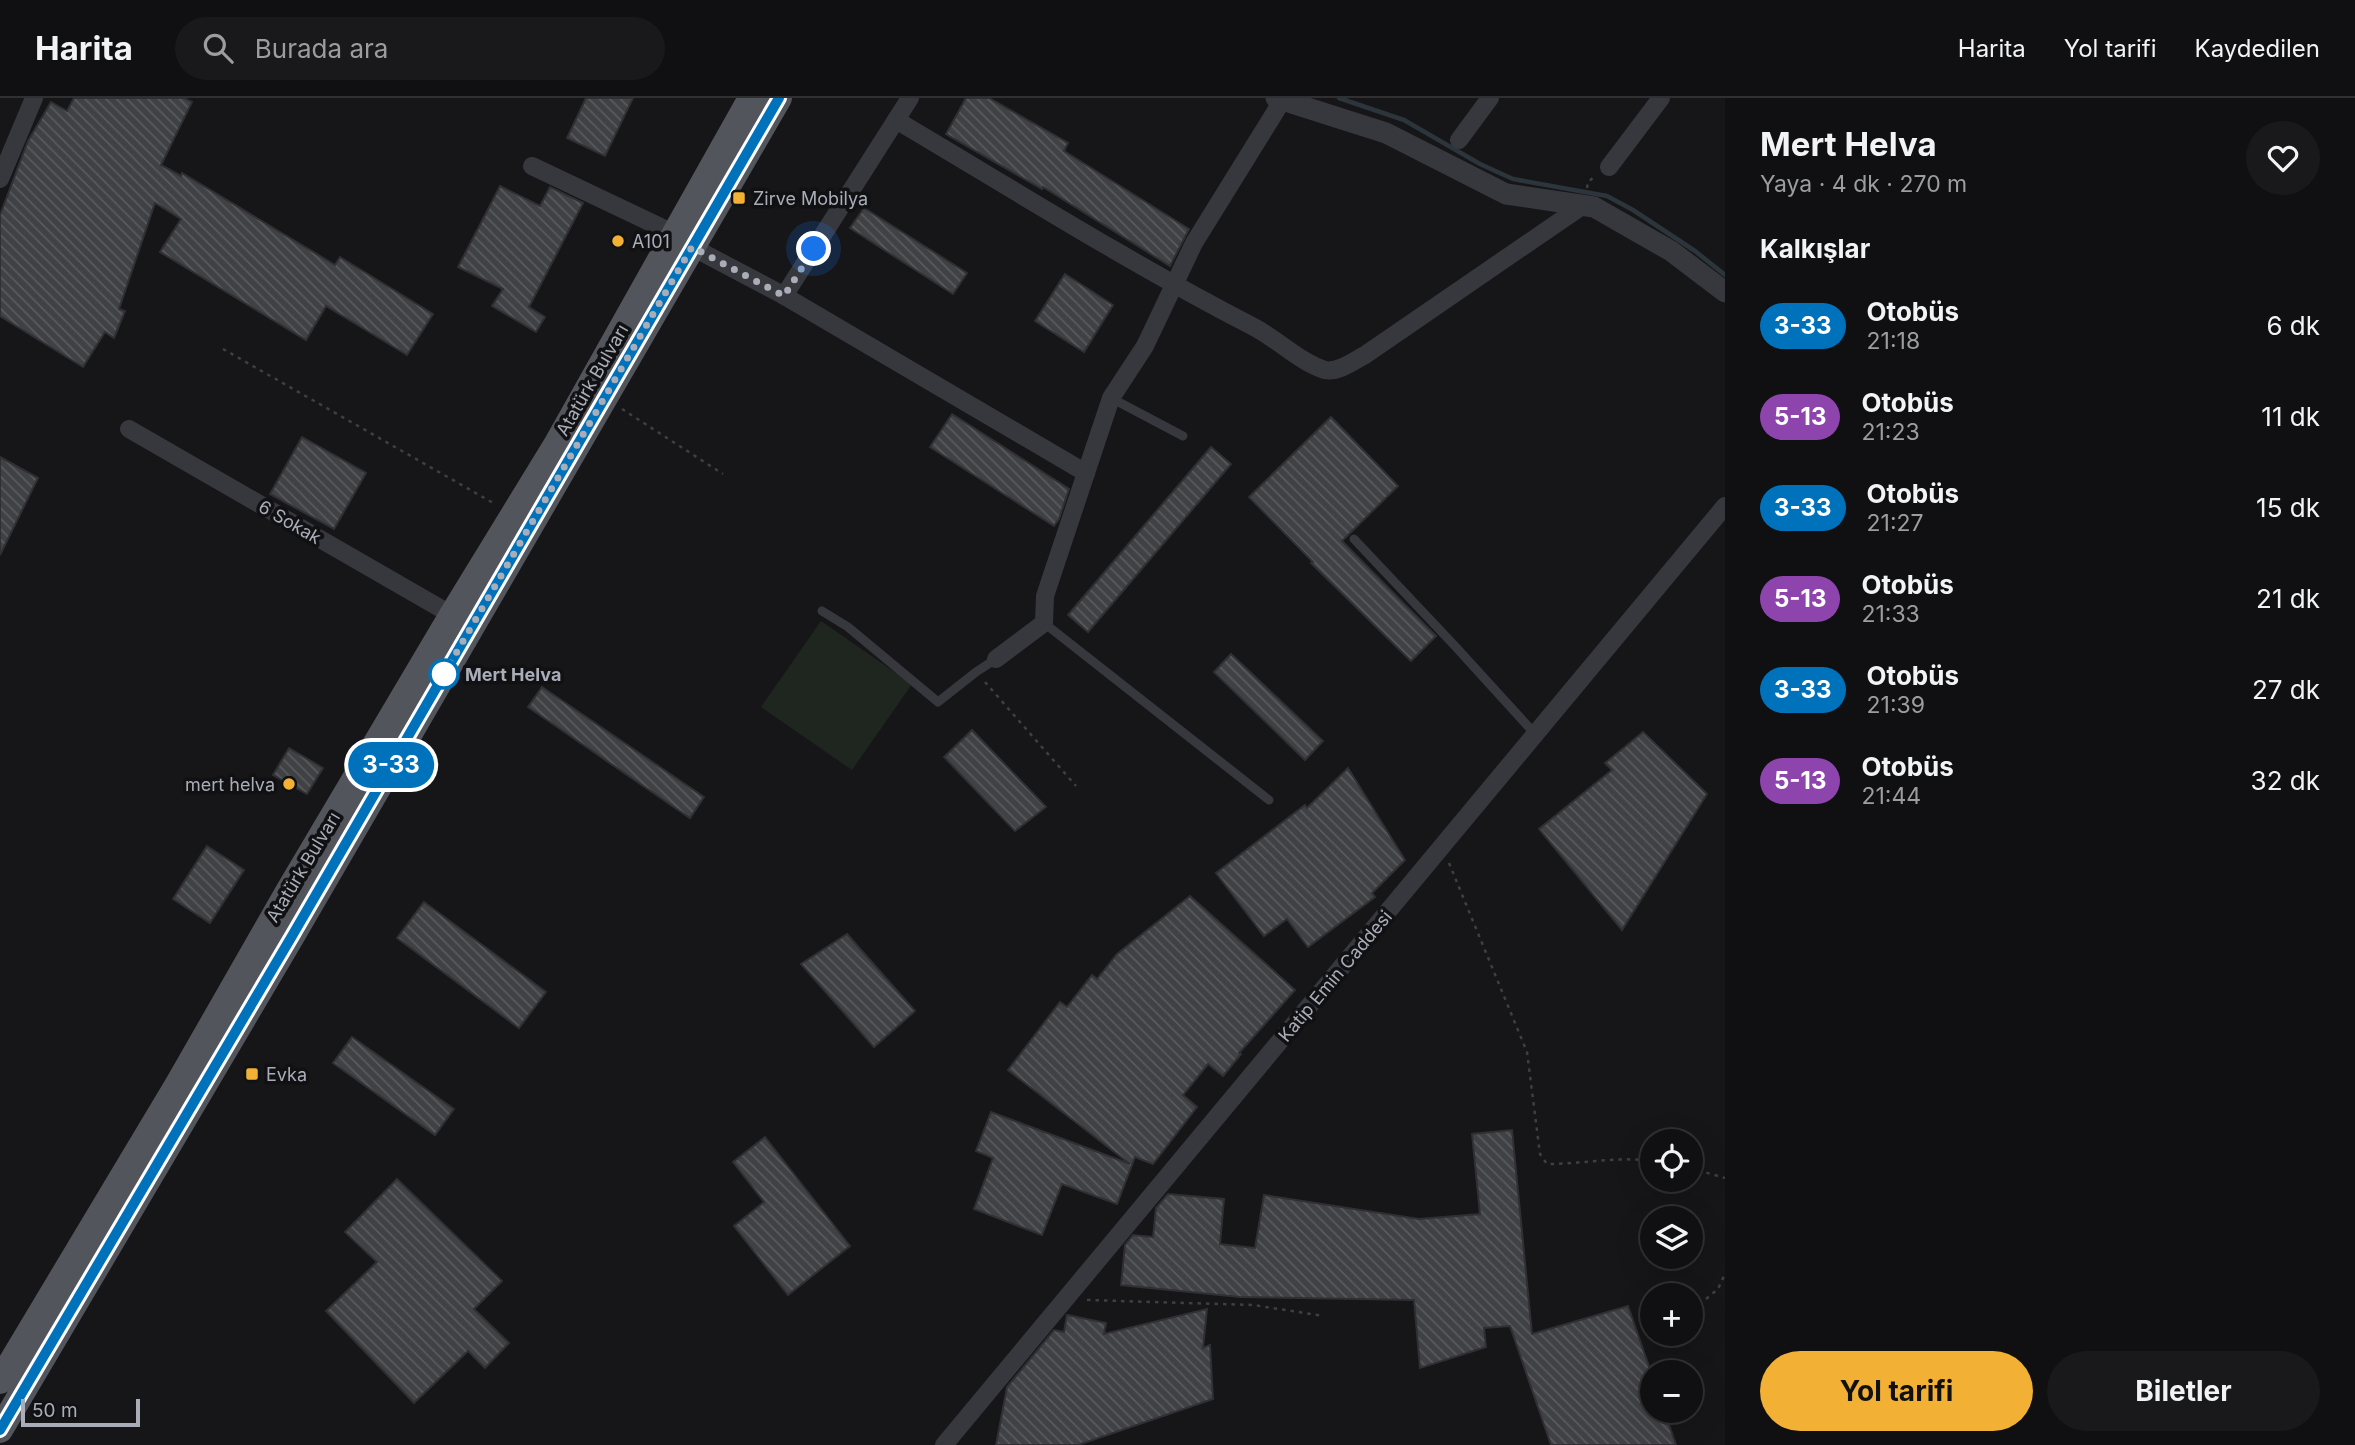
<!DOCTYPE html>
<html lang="tr">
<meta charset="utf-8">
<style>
body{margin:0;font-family:Inter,sans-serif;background:#19191b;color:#f1f3f6;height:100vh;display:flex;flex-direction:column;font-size:26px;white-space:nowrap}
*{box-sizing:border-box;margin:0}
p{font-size:23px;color:#9c9d9f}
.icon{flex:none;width:38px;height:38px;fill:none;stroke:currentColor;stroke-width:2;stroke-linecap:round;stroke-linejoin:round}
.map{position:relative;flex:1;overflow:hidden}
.sheet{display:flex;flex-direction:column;background:#101012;width:630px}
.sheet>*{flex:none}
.badge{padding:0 14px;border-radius:23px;font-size:24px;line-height:46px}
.buttons{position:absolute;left:1640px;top:1031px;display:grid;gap:14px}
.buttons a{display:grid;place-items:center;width:63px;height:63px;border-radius:50%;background:#101012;box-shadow:0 7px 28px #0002,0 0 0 2px #303032;font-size:35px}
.scale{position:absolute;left:21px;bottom:18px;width:119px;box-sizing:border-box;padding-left:7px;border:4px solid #a8adb8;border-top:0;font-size:19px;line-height:24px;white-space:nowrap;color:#a8adb8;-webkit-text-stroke:5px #111113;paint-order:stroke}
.you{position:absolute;width:35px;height:35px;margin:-18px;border:5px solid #fff;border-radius:50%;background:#1a73e8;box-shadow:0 0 0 10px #1a73e833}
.map>.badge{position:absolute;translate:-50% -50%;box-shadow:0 0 0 4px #fff}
h2{padding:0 35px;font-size:26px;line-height:63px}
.round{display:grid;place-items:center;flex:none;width:74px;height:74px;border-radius:37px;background:#19191b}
.overview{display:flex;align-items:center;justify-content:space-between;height:119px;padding:0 35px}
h1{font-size:33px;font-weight:700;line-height:52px}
.button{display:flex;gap:14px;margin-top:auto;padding:14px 35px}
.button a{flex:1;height:80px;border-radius:42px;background:#f2b134;color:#111;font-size:28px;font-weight:700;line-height:80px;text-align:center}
.button a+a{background:#19191b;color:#f1f3f6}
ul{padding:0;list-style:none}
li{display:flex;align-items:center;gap:21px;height:91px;padding:0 35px}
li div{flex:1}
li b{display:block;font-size:26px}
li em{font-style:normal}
li .badge{min-width:77px;font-weight:700;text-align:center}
header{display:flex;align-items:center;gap:42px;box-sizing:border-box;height:98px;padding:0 35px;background:#101012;border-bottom:2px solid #303032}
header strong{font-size:33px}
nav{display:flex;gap:38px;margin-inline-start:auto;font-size:24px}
.search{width:490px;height:63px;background:#19191b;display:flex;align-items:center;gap:18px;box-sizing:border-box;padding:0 24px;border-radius:38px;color:#9c9d9f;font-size:26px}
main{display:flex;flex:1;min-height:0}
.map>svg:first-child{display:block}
.grass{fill:#1e261f}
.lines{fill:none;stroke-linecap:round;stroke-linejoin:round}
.stream{stroke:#2c353c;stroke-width:4.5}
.building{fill:url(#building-back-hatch);stroke:#303034;stroke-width:2}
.path{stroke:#3d3f44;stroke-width:2.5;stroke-dasharray:3.5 5;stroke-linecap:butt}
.service{stroke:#37383d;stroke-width:9}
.minor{stroke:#37383d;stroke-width:18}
.tertiary{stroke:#37383d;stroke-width:21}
.primary{stroke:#53555c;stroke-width:26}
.line-casing{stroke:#fff;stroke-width:16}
.line{stroke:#0072bc;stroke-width:10}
.walk{stroke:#a8adb8;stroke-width:7;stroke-dasharray:0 12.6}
.poi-dot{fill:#f2b134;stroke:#111113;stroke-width:2.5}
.stop-dot{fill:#fff;stroke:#0072bc;stroke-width:3.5}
.labels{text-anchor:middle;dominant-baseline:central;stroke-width:7;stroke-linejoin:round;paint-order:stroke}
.poi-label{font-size:18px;fill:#a8adb8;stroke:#111113;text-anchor:start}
.street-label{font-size:18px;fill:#a8adb8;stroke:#111113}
.stop-label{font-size:18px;font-weight:bold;fill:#a8adb8;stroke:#111113;text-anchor:start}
</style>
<header>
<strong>Harita</strong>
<div class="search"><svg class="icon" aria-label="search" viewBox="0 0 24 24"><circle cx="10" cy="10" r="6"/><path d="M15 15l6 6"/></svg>Burada ara</div>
<nav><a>Harita</a><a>Yol tarifi</a><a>Kaydedilen</a></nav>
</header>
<main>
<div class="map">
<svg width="1725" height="1347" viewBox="0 0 1725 1347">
<defs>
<pattern id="building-back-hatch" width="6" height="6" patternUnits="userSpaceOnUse" patternTransform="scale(1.75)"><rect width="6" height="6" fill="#404145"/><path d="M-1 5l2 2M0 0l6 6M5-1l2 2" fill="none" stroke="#595a5e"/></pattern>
</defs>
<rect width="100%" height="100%" fill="#161618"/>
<path class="grass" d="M821,523L912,586L852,672L761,609Z"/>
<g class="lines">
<path class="stream" d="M1339,0L1404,22L1480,66L1513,81L1607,98L1633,112L1695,153L1725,177"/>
</g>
<g class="building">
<path d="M74,0H184L192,4L161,67L181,78L182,75L335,167L340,159L433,216L407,257L326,208L306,242L160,154L181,121L155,105L119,211L125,213L114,240L105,234L83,269L0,218V117L28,43L51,4L67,13Z"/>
<path d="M586,0H633L605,58L567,40Z"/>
<path d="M966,0H989L1068,45L1064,53L1189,131L1170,168L1043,89L1042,91L946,36Z"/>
<path d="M500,88L540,108L550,89L583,105L529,209L545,219L536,234L492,208L503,191L458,169Z"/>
<path d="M864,110L967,175L953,196L850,130Z"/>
<path d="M1065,176L1113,207L1084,254L1035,223Z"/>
<path d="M952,316L1069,391L1059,421L1054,428L930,349Z"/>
<path d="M1331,319L1398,388L1342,443L1436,538L1411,563L1311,465L1313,464L1249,399Z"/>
<path d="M302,339L366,375L334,431L270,396Z"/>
<path d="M1211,349L1231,366L1088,534L1068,517Z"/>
<path d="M0,359L38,380L0,457Z"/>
<path d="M1231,556L1323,643L1305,662L1214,574Z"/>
<path d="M542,589L704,699L690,720L528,609Z"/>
<path d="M972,632L1046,709L1015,733L944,659Z"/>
<path d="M1643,634L1707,696L1622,832L1539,731L1612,672L1605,665Z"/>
<path d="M289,650L323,670L307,696L273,677Z"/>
<path d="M1348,670L1405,762L1372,795L1375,799L1308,849L1287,821L1264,838L1216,775L1305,707L1307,710Z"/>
<path d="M207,748L244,772L210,825L173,801Z"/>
<path d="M1190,798L1295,892L1239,955L1241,956L1223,978L1208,966L1183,997L1197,1009L1153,1066L1135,1059L1117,1106L1062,1086L1042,1137L974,1111L993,1060L976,1053L991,1014L1130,1066L1008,972L1060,904L1067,909L1092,877L1097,881L1117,856Z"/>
<path d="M424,804L546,894L519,930L397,840Z"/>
<path d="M847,836L915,913L874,949L801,866Z"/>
<path d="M352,939L454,1011L435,1037L333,965Z"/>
<path d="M1512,1032L1532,1236L1628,1208L1652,1277V1312H1664L1676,1347H1551L1510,1228L1484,1230L1486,1249L1420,1270L1414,1202L1240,1199L1121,1187L1125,1147L1133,1137L1153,1139L1156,1110L1168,1096L1224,1101L1220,1146L1255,1150L1264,1097L1419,1121L1480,1116L1472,1036Z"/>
<path d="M765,1039L850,1148L788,1197L734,1128L764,1104L733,1064Z"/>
<path d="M397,1081L502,1183L474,1211L509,1245L485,1270L468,1253L414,1305L326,1213L377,1164L345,1134Z"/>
<path d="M1207,1211L1203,1250L1210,1247L1213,1301L1078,1347H996L1007,1289L1054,1232L1064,1234L1067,1217L1106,1225L1104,1236Z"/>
</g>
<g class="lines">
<g class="path">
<path d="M1587,90L1588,84L1594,79"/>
<path d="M223,251L495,406"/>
<path d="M622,311L723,376"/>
<path d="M985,584L1076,688"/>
<path d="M1449,765L1527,954L1540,1056L1547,1066C1583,1066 1617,1058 1652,1063"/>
<path d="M1690,1070L1725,1080"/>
<path d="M1706,1201L1718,1191L1725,1176"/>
<path d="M1087,1202L1253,1207L1324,1218"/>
</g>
<g class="service">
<path d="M1111,300L1183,338"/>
<path d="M1354,441L1454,547L1536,637"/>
<path d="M822,513L848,529L938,604L976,574L996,561"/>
<path d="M1044,525L1269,702"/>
</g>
<g class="minor">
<path d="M896,22C1014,92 1130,165 1252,228C1276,240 1301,265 1325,272C1338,275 1354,263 1365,257L1582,108"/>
<path d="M1459,42L1490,0"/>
<path d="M532,68L675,136"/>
<path d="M1609,69L1661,0"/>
<path d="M0,81L34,0"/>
<path d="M692,149L781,196L1086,375"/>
<path d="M784,198L910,0"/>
<path d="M129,331L452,517"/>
<path d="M996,561L1044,525L1045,498L1111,300L1145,248L1194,145L1282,3"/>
<path d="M944,1347L1725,408"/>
</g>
<path class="tertiary" d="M1276,0L1386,35L1506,96L1594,109L1671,153L1725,194"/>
<g class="primary">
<path d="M0,1283L178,986L289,792L452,517L556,347L751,0"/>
<path d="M0,1332L292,838L779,0"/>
</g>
</g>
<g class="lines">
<defs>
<path id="line" d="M0,1332L292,838L779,0"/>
</defs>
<use href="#line" class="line-casing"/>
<use href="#line" class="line"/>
<path class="walk" d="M444,576L692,149L784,198L814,151"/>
</g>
<g class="poi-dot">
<rect x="732" y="93" width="14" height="14" rx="3.5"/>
<circle cx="618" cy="143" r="7"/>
<circle cx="289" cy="686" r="7"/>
<rect x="245" y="969" width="14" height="14" rx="3.5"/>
</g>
<circle class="stop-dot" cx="444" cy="576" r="14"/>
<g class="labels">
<g class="poi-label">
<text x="753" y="100">Zirve Mobilya</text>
<text x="632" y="143">A101</text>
<text x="275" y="686" text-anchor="end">mert helva</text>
<text x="266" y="976">Evka</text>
</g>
<g class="street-label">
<text transform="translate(592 282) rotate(-60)">Atatürk Bulvarı</text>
<text transform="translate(290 424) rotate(30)">6 Sokak</text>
<text transform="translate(303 769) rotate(-59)">Atatürk Bulvarı</text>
<text transform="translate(1335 878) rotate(-50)">Katip Emin Caddesi</text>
</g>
<g class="stop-label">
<text x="465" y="576">Mert Helva</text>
</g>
</g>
</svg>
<div class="buttons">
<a><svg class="icon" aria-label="locate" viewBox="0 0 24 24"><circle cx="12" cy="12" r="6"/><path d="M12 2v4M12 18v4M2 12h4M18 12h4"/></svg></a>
<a><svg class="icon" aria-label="layers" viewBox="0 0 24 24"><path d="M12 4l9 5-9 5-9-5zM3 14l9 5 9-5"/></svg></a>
<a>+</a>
<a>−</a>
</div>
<div class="scale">50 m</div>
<div class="you" style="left:814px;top:151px"></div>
<b class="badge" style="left:391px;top:667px;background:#0072bc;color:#fff">3-33</b>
</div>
<section class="sheet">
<div class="overview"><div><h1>Mert Helva</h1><p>Yaya · 4 dk · 270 m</p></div><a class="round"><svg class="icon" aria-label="heart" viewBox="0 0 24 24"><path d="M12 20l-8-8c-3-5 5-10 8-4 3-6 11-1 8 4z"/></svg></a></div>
<h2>Kalkışlar</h2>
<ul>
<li><span class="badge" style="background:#0072bc;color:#fff">3-33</span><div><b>Otobüs</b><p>21:18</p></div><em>6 dk</em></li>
<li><span class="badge" style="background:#8e44ad;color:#fff">5-13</span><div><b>Otobüs</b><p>21:23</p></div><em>11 dk</em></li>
<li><span class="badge" style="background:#0072bc;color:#fff">3-33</span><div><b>Otobüs</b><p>21:27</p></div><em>15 dk</em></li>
<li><span class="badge" style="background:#8e44ad;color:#fff">5-13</span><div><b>Otobüs</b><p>21:33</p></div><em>21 dk</em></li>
<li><span class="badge" style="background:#0072bc;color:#fff">3-33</span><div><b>Otobüs</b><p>21:39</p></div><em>27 dk</em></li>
<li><span class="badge" style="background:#8e44ad;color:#fff">5-13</span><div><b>Otobüs</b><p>21:44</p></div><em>32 dk</em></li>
</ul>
<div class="button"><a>Yol tarifi</a><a>Biletler</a></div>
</section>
</main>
